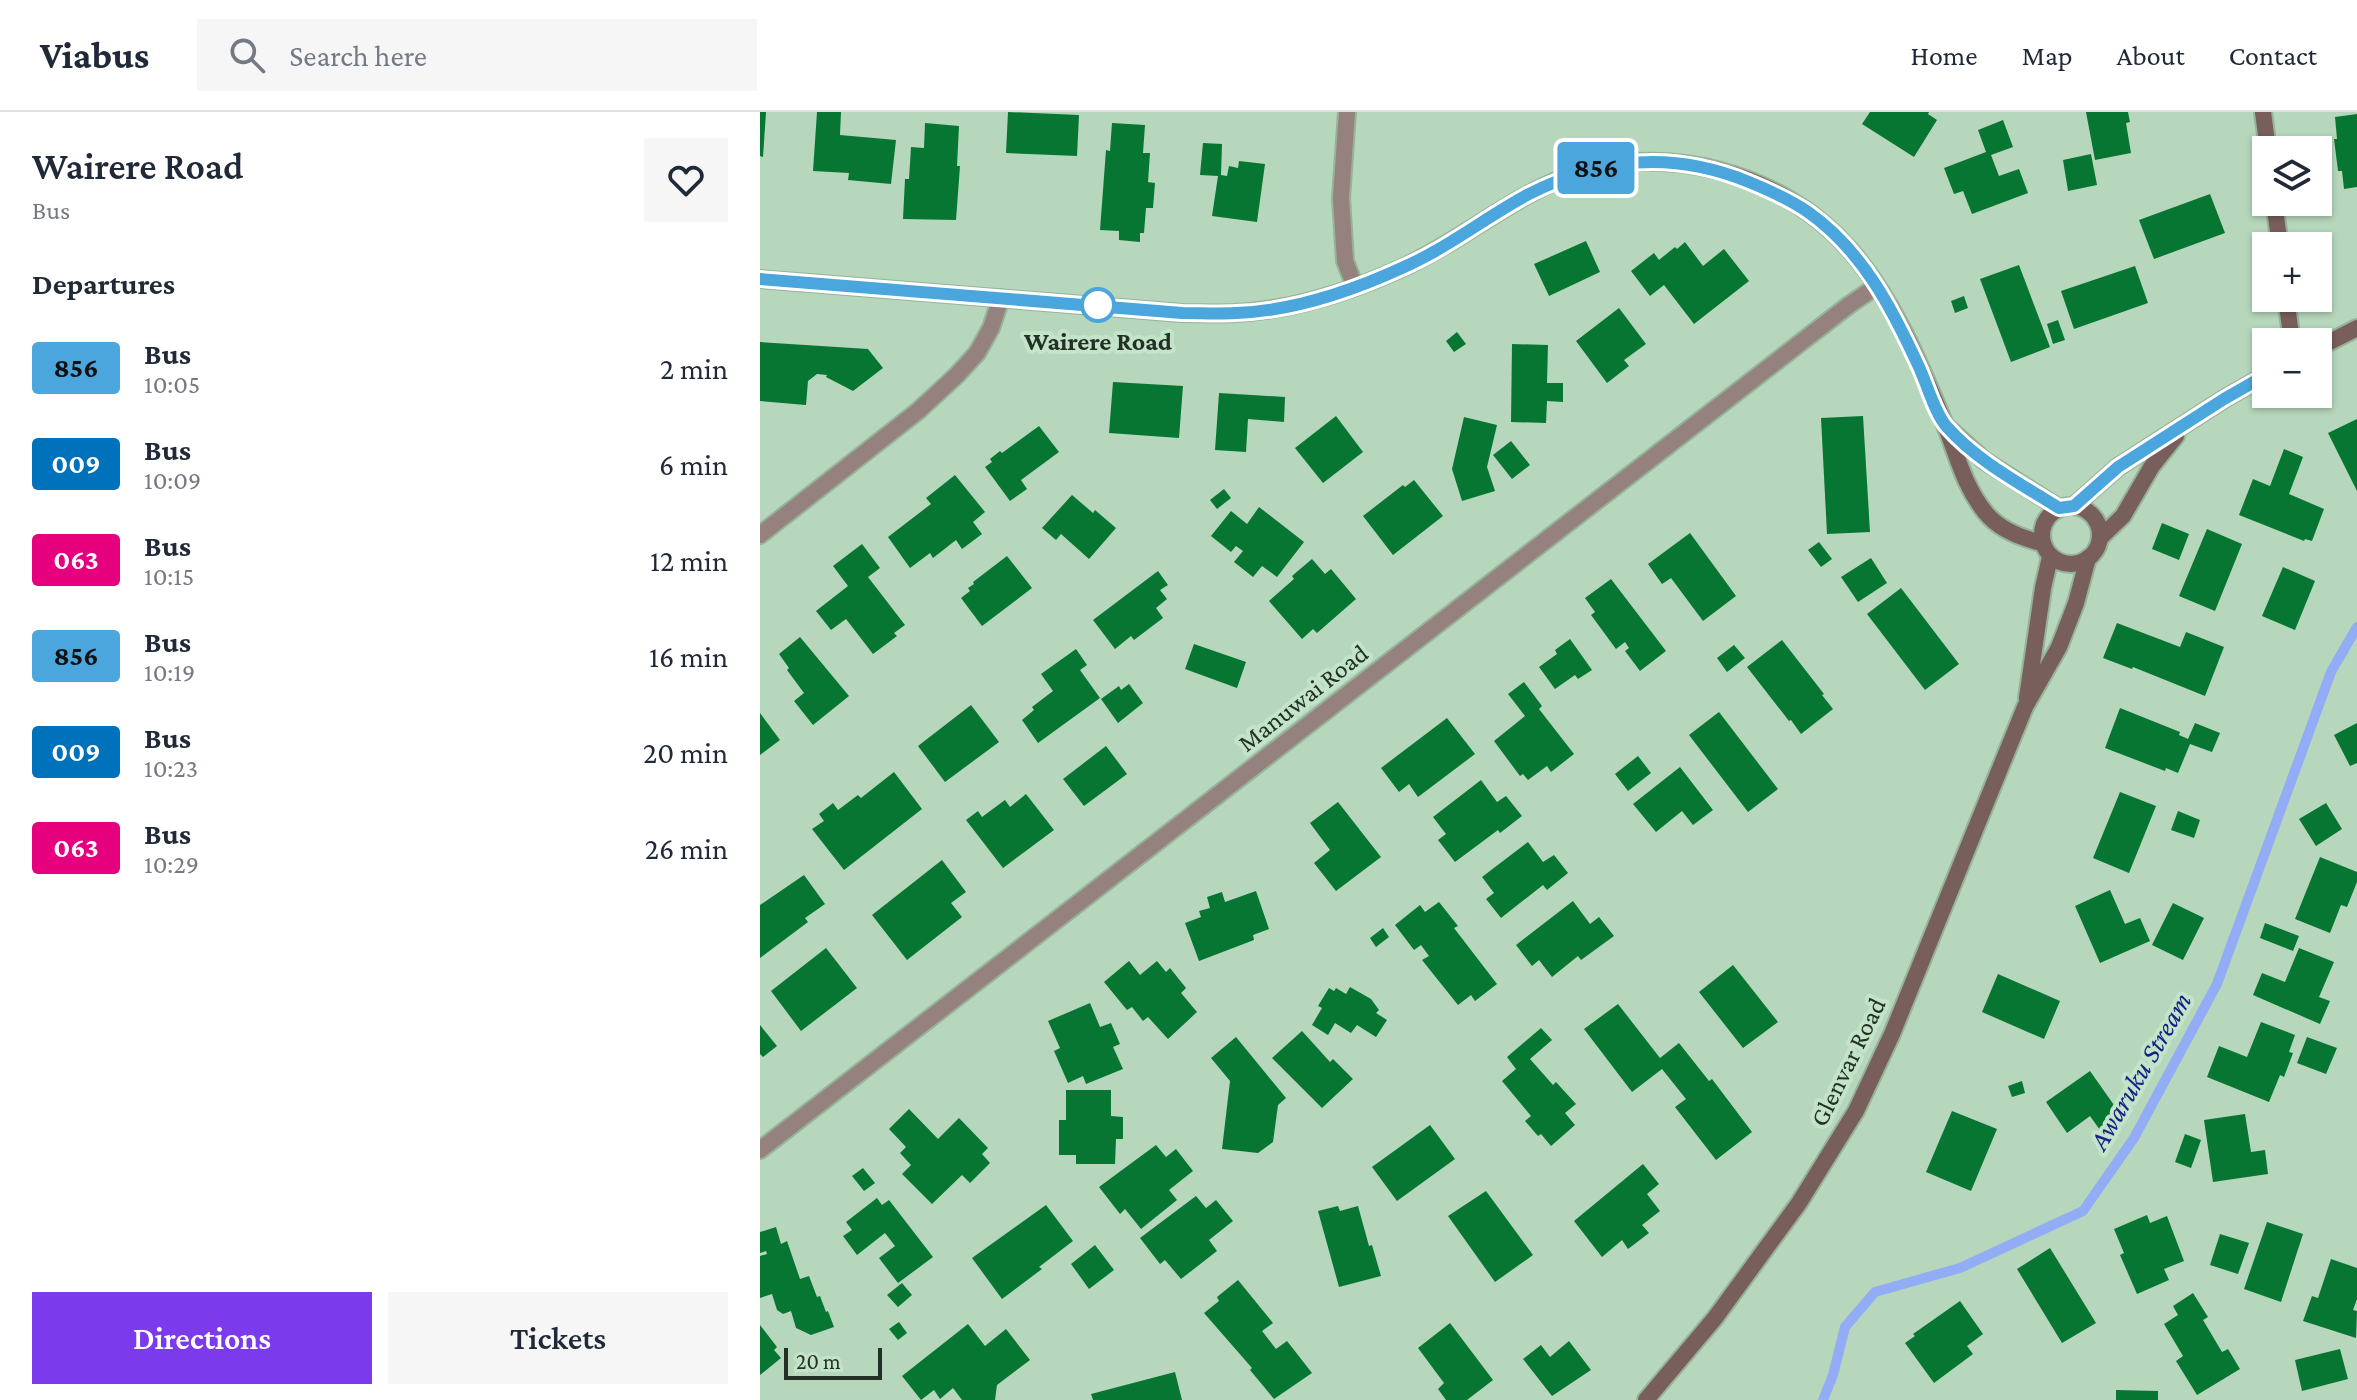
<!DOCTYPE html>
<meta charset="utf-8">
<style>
body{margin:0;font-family:"Crimson Pro",serif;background:#f6f6f7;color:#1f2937;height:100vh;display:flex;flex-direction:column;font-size:30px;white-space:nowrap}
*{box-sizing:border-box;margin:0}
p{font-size:26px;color:#747a83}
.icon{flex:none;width:44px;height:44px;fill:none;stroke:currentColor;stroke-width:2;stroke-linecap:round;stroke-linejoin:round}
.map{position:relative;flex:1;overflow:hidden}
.drawer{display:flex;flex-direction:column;background:#fff;width:760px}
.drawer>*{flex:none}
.badge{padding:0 16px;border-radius:6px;font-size:28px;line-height:52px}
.buttons{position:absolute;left:1492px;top:24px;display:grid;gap:16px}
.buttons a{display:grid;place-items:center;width:80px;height:80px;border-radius:0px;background:#fff;box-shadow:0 2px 6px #0004;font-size:40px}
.scale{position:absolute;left:24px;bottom:20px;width:98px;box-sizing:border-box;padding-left:8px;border:4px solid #233025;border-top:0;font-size:22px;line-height:28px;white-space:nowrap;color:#233025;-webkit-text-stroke:6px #c3e4c8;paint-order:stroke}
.map>.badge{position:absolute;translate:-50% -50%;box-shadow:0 0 0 4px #fff}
h2{padding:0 32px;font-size:30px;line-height:72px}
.round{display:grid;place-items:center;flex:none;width:84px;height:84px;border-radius:0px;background:#f6f6f7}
.headline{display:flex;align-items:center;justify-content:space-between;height:136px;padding:0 32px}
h1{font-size:38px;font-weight:600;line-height:60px}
.action{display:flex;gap:16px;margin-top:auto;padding:16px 32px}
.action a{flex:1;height:92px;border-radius:0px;background:#7c3aed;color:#fff;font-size:32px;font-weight:600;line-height:92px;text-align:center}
.action a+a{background:#f6f6f7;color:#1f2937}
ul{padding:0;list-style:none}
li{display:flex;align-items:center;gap:24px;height:96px;padding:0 32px}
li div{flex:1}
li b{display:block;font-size:30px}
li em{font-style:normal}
li .badge{min-width:88px;font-weight:700;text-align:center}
header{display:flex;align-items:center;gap:48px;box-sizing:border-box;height:112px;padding:0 40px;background:#fff;border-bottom:2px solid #e0e1e3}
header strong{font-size:38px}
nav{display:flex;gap:44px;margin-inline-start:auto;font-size:28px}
.search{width:560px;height:72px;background:#f6f6f7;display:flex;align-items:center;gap:20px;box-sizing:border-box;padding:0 28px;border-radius:0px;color:#747a83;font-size:30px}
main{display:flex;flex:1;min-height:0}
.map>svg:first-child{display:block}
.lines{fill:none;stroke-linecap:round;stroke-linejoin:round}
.stream{stroke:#92acf5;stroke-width:10}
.building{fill:#077632}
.street-casing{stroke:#96b29a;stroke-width:20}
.secondary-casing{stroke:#96b29a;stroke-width:20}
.street{stroke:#95827f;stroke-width:16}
.secondary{stroke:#795f5b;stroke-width:16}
.line-casing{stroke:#fff;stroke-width:18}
.line{stroke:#4ba6dd;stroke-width:12}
.stop-dot{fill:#fff;stroke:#4ba6dd;stroke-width:4}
.labels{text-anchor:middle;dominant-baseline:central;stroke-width:8;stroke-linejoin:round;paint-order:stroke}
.stop-label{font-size:26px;font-weight:bold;fill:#233025;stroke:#c3e4c8}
.street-label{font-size:26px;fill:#233025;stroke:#c3e4c8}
.water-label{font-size:28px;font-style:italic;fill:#172188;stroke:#c3e4c8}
</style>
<header>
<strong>Viabus</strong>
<div class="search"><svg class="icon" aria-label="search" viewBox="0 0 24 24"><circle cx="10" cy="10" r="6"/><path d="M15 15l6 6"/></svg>Search here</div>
<nav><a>Home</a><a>Map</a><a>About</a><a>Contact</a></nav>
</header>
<main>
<section class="drawer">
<div class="headline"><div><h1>Wairere Road</h1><p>Bus</p></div><a class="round"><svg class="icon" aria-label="heart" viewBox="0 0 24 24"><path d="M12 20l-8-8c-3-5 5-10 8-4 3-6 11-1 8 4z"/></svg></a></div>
<h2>Departures</h2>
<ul>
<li><span class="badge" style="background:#4ba6dd;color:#111">856</span><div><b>Bus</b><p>10:05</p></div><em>2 min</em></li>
<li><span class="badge" style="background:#0072bc;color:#fff">009</span><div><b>Bus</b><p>10:09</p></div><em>6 min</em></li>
<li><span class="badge" style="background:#e6007e;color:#fff">063</span><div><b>Bus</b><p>10:15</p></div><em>12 min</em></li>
<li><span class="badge" style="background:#4ba6dd;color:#111">856</span><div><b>Bus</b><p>10:19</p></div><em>16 min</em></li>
<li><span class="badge" style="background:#0072bc;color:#fff">009</span><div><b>Bus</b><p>10:23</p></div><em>20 min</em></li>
<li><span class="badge" style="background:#e6007e;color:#fff">063</span><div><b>Bus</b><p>10:29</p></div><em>26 min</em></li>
</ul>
<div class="action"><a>Directions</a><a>Tickets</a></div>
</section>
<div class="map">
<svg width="1597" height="1288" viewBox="0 0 1597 1288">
<rect width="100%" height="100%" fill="#b6d7bb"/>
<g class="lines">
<path class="stream" d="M1063,1288L1073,1263L1085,1215L1115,1180L1200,1156L1323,1099L1374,1026L1457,872L1571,560L1597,515"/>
</g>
<g class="building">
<path d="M0,0H6L3,45L0,44Z"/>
<path d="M57,0H81L80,23L136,28L131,72L88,68L89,61L53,59Z"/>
<path d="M248,0L319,3L317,44L246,41Z"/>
<path d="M1110,0H1169L1168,2L1177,8L1154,45L1102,12Z"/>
<path d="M1326,0H1368L1370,10L1366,11L1371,41L1335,48Z"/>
<path d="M1597,2V75L1584,77L1582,59H1578L1574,27H1577L1575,5Z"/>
<path d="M1243,8L1253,35L1231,43L1239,64L1259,57L1268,81L1212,102L1203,79L1194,82L1184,56L1226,40L1218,18Z"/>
<path d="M165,11L199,14L197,54H200L196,108L143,107L145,67H149L151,35L164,36Z"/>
<path d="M352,11L385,13L383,41H390L388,70L395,71L393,96H386L384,121H380V130L359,128V119L340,118L346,38L350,39Z"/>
<path d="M443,31L462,32L461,63L467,64L469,54L478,56L479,49L505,52L497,110L452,104L458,64L440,63Z"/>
<path d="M1331,42L1337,73L1308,79L1303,48Z"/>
<path d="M1450,82L1465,121L1394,147L1379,108Z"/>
<path d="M826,129L840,160L789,184L774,152Z"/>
<path d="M925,130L943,154L964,137L989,169L934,212L904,173L890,184L871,159L894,141L899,148L915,135L917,137Z"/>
<path d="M1259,153L1290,235L1251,250L1220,167Z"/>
<path d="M1375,154L1388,191L1314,217L1301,179Z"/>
<path d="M1204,184L1208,196L1195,201L1191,189Z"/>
<path d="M859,196L886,232L864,248L869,254L847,271L816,229Z"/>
<path d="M1298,208L1305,228L1293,232L1287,212Z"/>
<path d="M697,220L706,232L694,240L686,229Z"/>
<path d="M0,230L108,237L123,256L93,279L66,265L67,263L57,262L48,269L46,293L0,289Z"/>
<path d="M752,232L788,233L787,271H803V290L787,289L786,311L751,310Z"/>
<path d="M353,270L423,274L419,326L349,321Z"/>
<path d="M459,281L525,285L524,310L488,307L486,340L455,338Z"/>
<path d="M576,304L603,340L563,371L535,336Z"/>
<path d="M1103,304L1110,420L1067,422L1061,306Z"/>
<path d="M704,305L737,313L727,355L735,379L702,389L692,357Z"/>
<path d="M1597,307V379L1568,321Z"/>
<path d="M279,314L299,340L261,368L267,377L250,389L225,355L232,350L230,347L240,339L242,341Z"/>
<path d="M751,329L770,353L752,367L733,343Z"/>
<path d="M1524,337L1543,345L1529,382L1564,397L1552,429L1545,427L1544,429L1479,403L1493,367L1510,374Z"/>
<path d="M195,363L225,400L213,410L222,422L202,437L196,428L173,446L170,441L150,456L128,425L171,392L166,386Z"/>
<path d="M654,368L683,404L633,443L603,404L643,373L645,375Z"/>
<path d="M464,377L471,386L457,397L450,388Z"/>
<path d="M312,383L333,401L335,398L356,416L329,447L301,422L296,428L282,416Z"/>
<path d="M499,395L544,430L517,465L502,454L493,465L474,450L483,439L476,434L471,440L451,424L471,399L487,412Z"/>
<path d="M1402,411L1429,422L1419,448L1392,437Z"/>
<path d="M1447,417L1482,432L1455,499L1419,484Z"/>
<path d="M930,421L976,484L943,509L911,466L902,472L888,452Z"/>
<path d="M1059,430L1072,447L1061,455L1048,438Z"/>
<path d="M102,432L120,456L108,465L145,513L134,521L137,524L113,542L86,507L71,518L56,499L88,474L73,454Z"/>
<path d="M247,444L272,476L222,514L201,486L210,479L208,476L214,472L213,470Z"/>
<path d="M1111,446L1127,471L1098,490L1081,465Z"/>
<path d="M552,447L565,462L571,457L596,487L557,521L553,517L542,527L509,489L534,467L532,464Z"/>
<path d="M1523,455L1555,469L1535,518L1502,504Z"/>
<path d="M398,459L408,473L400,478L407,487L396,496L403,506L374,528L371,524L355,537L333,508Z"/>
<path d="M851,467L906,539L880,559L865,539L869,536L865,530L856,537L831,503L835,500L825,486Z"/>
<path d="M1141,476L1199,552L1165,578L1107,502Z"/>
<path d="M1357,511L1420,535L1426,520L1464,535L1445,584L1373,555L1372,557L1343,546Z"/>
<path d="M40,525L89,584L53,613L34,589L44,581L27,558L29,556L19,542Z"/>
<path d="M810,527L832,558L818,567L815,563L795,577L779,555L797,542L795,538Z"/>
<path d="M1022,528L1064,582L1062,583L1073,597L1041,622L1031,608L1029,609L987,555Z"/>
<path d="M434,532L486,550L477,576L425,557Z"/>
<path d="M974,533L985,546L967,560L957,546Z"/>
<path d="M316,537L327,553L320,558L340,586L278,631L262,608L274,598L272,595L293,579L281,562Z"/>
<path d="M764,570L782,594L779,597L814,642L791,660L787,654L768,668L763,662L760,664L734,629L765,604L748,582Z"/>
<path d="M369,572L383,591L358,611L341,587L359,574L361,578Z"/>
<path d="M211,593L239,630L185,670L158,634Z"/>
<path d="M1360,596L1420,620L1419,623L1428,627L1435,611L1460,621L1452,640L1430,632L1418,661L1406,656L1405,659L1345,636Z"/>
<path d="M959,600L1018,677L988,700L929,623Z"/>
<path d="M0,601L20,628L0,643Z"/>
<path d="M687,606L715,642L658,685L649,672L639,680L621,656Z"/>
<path d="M1597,611V651L1590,654L1574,623Z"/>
<path d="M346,634L367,662L324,694L303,667Z"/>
<path d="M878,644L891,661L868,679L855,662Z"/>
<path d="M920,655L953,698L933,713L922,699L896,720L873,692Z"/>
<path d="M134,660L162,697L84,758L52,717L64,709L59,702L73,691L78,698L98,683L101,686Z"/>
<path d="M721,668L737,690L746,684L762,704L740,721L738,718L695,750L678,728L686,722L673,705Z"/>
<path d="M1360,680L1396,694L1369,761L1333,746Z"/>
<path d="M266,682L294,718L243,756L206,708L218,699L222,705L245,688L250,695Z"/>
<path d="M578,690L621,745L576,779L554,751L570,738L550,711Z"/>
<path d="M1566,691L1582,717L1556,734L1539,707Z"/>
<path d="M1418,699L1440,708L1434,726L1411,718Z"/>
<path d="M768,730L783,750L794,743L808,761L787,778L783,773L741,806L726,787L734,781L722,765Z"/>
<path d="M1560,745L1597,760V770L1587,795L1581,793L1570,821L1535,807Z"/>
<path d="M182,748L206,780L191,791L202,805L147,848L112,803Z"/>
<path d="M44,763L65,792L45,806L48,810L0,846V793Z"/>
<path d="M1350,778L1365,812L1380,806L1390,829L1340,851L1315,794Z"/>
<path d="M496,779L509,817L493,823L494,828L439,849L425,811L441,805L439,799L450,796L447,785L462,780L465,790Z"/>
<path d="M813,789L830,812L839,805L854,824L821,848L818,844L792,865L779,848L772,854L756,833Z"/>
<path d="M679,790L698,814L694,816L737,872L715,889L711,883L698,893L662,848L669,844L661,833L654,838L635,813L660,793L665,800Z"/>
<path d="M1413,791L1444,806L1423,848L1392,833Z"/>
<path d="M1505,811L1539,824L1533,839L1500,826Z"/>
<path d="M623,816L629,825L616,835L610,826Z"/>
<path d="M66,836L97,876L41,919L11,879Z"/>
<path d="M1539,836L1574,850L1559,885L1570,889L1560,912L1493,883L1502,861L1525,870Z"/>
<path d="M369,849L380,863L397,849L406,860L410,856L426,876L421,881L437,900L408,927L388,905L383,909L372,895L367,898L344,870Z"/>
<path d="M973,853L1018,910L983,936L939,880Z"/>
<path d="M1238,862L1300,889L1284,927L1222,900Z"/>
<path d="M590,875L611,887L619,898L616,901L627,908L616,925L597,913L591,921L575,911L568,923L552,913L562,896L558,894L569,876L574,879L576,876L586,882Z"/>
<path d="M330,891L340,915L351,911L360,932L353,935L363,957L326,972L323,964L308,971L294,939L300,936L288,909Z"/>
<path d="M858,892L900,946L919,931L949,969L952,967L992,1020L956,1048L915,995L926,987L902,957L872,980L824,917Z"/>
<path d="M1501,910L1535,923L1529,940L1533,941L1524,965L1520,963L1509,990L1447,965L1459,934L1487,945Z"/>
<path d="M0,913L17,934L3,945L0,942Z"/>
<path d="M781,916L792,928L770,947L793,973L796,970L816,992L805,1001L815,1013L791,1034L781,1022L778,1024L765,1009L771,1004L742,969L756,957L747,945Z"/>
<path d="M542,919L570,950L573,947L593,967L562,996L512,946Z"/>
<path d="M476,925L526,986L518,993L513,1030L498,1041L462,1037L470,969L451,946Z"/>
<path d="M1547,925L1577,936L1566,962L1537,951Z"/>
<path d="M1330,959L1361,1003L1340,1018L1330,1004L1307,1021L1286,990Z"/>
<path d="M1262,969L1265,981L1252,985L1248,974Z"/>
<path d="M306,978H351V1004L363,1005V1027H356L355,1052H316V1043H299V1008H306Z"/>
<path d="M149,997L178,1027L199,1006L228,1036L222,1042L230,1051L210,1071L202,1063L172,1092L142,1062L151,1053L140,1041L146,1035L129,1017Z"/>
<path d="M1192,999L1237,1017L1211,1079L1166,1060Z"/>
<path d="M1485,1002L1491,1040L1505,1038L1508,1062L1453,1070L1444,1008Z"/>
<path d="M670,1013L695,1047L637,1089L612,1055Z"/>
<path d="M1425,1022L1441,1028L1431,1056L1415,1050Z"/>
<path d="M396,1033L406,1045L416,1037L433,1059L409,1078L417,1088L381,1117L365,1097L360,1102L339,1075Z"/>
<path d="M883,1052L899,1072L887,1082L900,1099L882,1113L889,1121L868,1137L862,1128L842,1145L814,1109Z"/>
<path d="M103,1056L115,1071L104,1079L92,1064Z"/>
<path d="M726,1079L773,1143L735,1170L688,1104Z"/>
<path d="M436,1084L446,1096L456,1088L473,1109L449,1128L457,1139L421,1167L405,1148L400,1152L380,1126Z"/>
<path d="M117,1086L122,1093L129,1088L173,1145L138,1171L119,1146L135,1134L125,1121L97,1143L83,1124L92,1118L86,1110Z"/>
<path d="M286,1093L313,1129L279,1155L282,1157L242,1187L212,1146Z"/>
<path d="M578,1094L580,1099L598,1094L609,1134L612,1133L621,1164L579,1175L558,1099Z"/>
<path d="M1387,1103L1390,1111L1407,1104L1424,1149L1404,1157L1409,1168L1377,1182L1360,1143L1364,1141L1354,1117Z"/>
<path d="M1507,1110L1543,1122L1521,1190L1484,1177Z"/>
<path d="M16,1115L21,1132L27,1129L40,1167L49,1164L57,1185L60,1184L66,1200L68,1199L74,1215L51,1223L36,1216L31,1199L23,1202L17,1198L12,1182L0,1186V1144L7,1142L6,1139L0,1141V1120Z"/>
<path d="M1460,1122L1489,1131L1478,1162L1450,1153Z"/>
<path d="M335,1133L354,1158L329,1177L311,1152Z"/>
<path d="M1290,1136L1336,1211L1302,1231L1257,1157Z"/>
<path d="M1571,1147L1597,1156V1187L1593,1198L1597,1199L1596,1226L1543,1209L1552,1184L1558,1186Z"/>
<path d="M478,1168L513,1211L502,1219L516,1237L527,1229L552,1261L514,1287L490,1258L492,1256L444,1201L459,1189L457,1185Z"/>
<path d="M142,1171L152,1183L138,1195L127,1183Z"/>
<path d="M1433,1181L1448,1205L1443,1208L1462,1240L1468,1237L1480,1257L1437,1283L1416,1249L1423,1244L1404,1212L1418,1203L1413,1194Z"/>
<path d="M1200,1189L1223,1222L1207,1234L1213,1242L1174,1271L1145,1231L1155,1224L1153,1222Z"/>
<path d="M139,1210L147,1221L138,1228L129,1217Z"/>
<path d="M690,1211L733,1268L707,1288H686L678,1277L684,1271L658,1236Z"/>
<path d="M208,1212L225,1234L246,1217L270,1248L237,1273L235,1288H202L193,1276L180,1287L174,1278L161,1288L142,1264Z"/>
<path d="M0,1213L17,1235L14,1238L21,1246L0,1263Z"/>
<path d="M809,1229L831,1258L792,1284L763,1247L781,1233L790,1245Z"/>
<path d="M1580,1237L1588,1267L1542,1279L1535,1248Z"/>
<path d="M415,1260L422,1288H333L331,1282Z"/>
<path d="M1356,1278L1398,1279V1288H1356Z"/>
</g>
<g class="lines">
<defs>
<g id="street">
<path d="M587,0L581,86L585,149L595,175"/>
<path d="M0,423L158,299L197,263L217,241L231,216L241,186"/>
<path d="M0,1038L1089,193L1117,174"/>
</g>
<g id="secondary">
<path d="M1503,0L1508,38"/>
<path d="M1514,90L1520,134"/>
<path d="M0,167L422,201C440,201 458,202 476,201C534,198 592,179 644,155C699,130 746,89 803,66C900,28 1022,59 1090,138C1133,187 1160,252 1185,313C1197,343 1204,374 1225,400C1239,418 1261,426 1282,431"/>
<path d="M1526,186L1532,230"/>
<path d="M1558,236L1597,216"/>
<path d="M1186,314L1225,349L1299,396"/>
<circle cx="1311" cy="423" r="29"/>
<path d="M1314,394L1358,355L1464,287L1506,263"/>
<path d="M1340,426L1363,404L1392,354L1416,324"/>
<path d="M1267,586L1283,476L1290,445"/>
<path d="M886,1288L955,1206L1039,1091L1096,999L1132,922L1265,595L1299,535L1316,491L1328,446"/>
</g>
</defs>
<use href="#street" class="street-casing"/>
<use href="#secondary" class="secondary-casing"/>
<use href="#street" class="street"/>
<use href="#secondary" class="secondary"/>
</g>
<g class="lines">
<defs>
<path id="line" d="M0,167L422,201C440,201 458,202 476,201C533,199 592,179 644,155C689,135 726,105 769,82C842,45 913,39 989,70C1011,79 1029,87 1048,100C1102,138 1132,196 1159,255C1167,272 1175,302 1187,315C1217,349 1261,372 1299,396L1314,394L1358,355L1464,287L1506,263"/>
</defs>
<use href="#line" class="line-casing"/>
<use href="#line" class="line"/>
</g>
<circle class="stop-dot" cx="338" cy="193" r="16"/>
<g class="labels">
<g class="stop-label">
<text x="338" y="229">Wairere Road</text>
</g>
<g class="street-label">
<text transform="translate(543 586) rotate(-38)">Manuwai Road</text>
<text transform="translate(1088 950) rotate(-64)">Glenvar Road</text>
</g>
<g class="water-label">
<text transform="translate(1380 959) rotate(-60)">Awaruku Stream</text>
</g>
</g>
</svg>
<div class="buttons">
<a><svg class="icon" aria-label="layers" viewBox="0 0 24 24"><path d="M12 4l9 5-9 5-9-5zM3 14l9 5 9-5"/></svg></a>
<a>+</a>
<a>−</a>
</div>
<div class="scale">20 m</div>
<b class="badge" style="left:836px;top:56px;background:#4ba6dd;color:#111">856</b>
</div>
</main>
